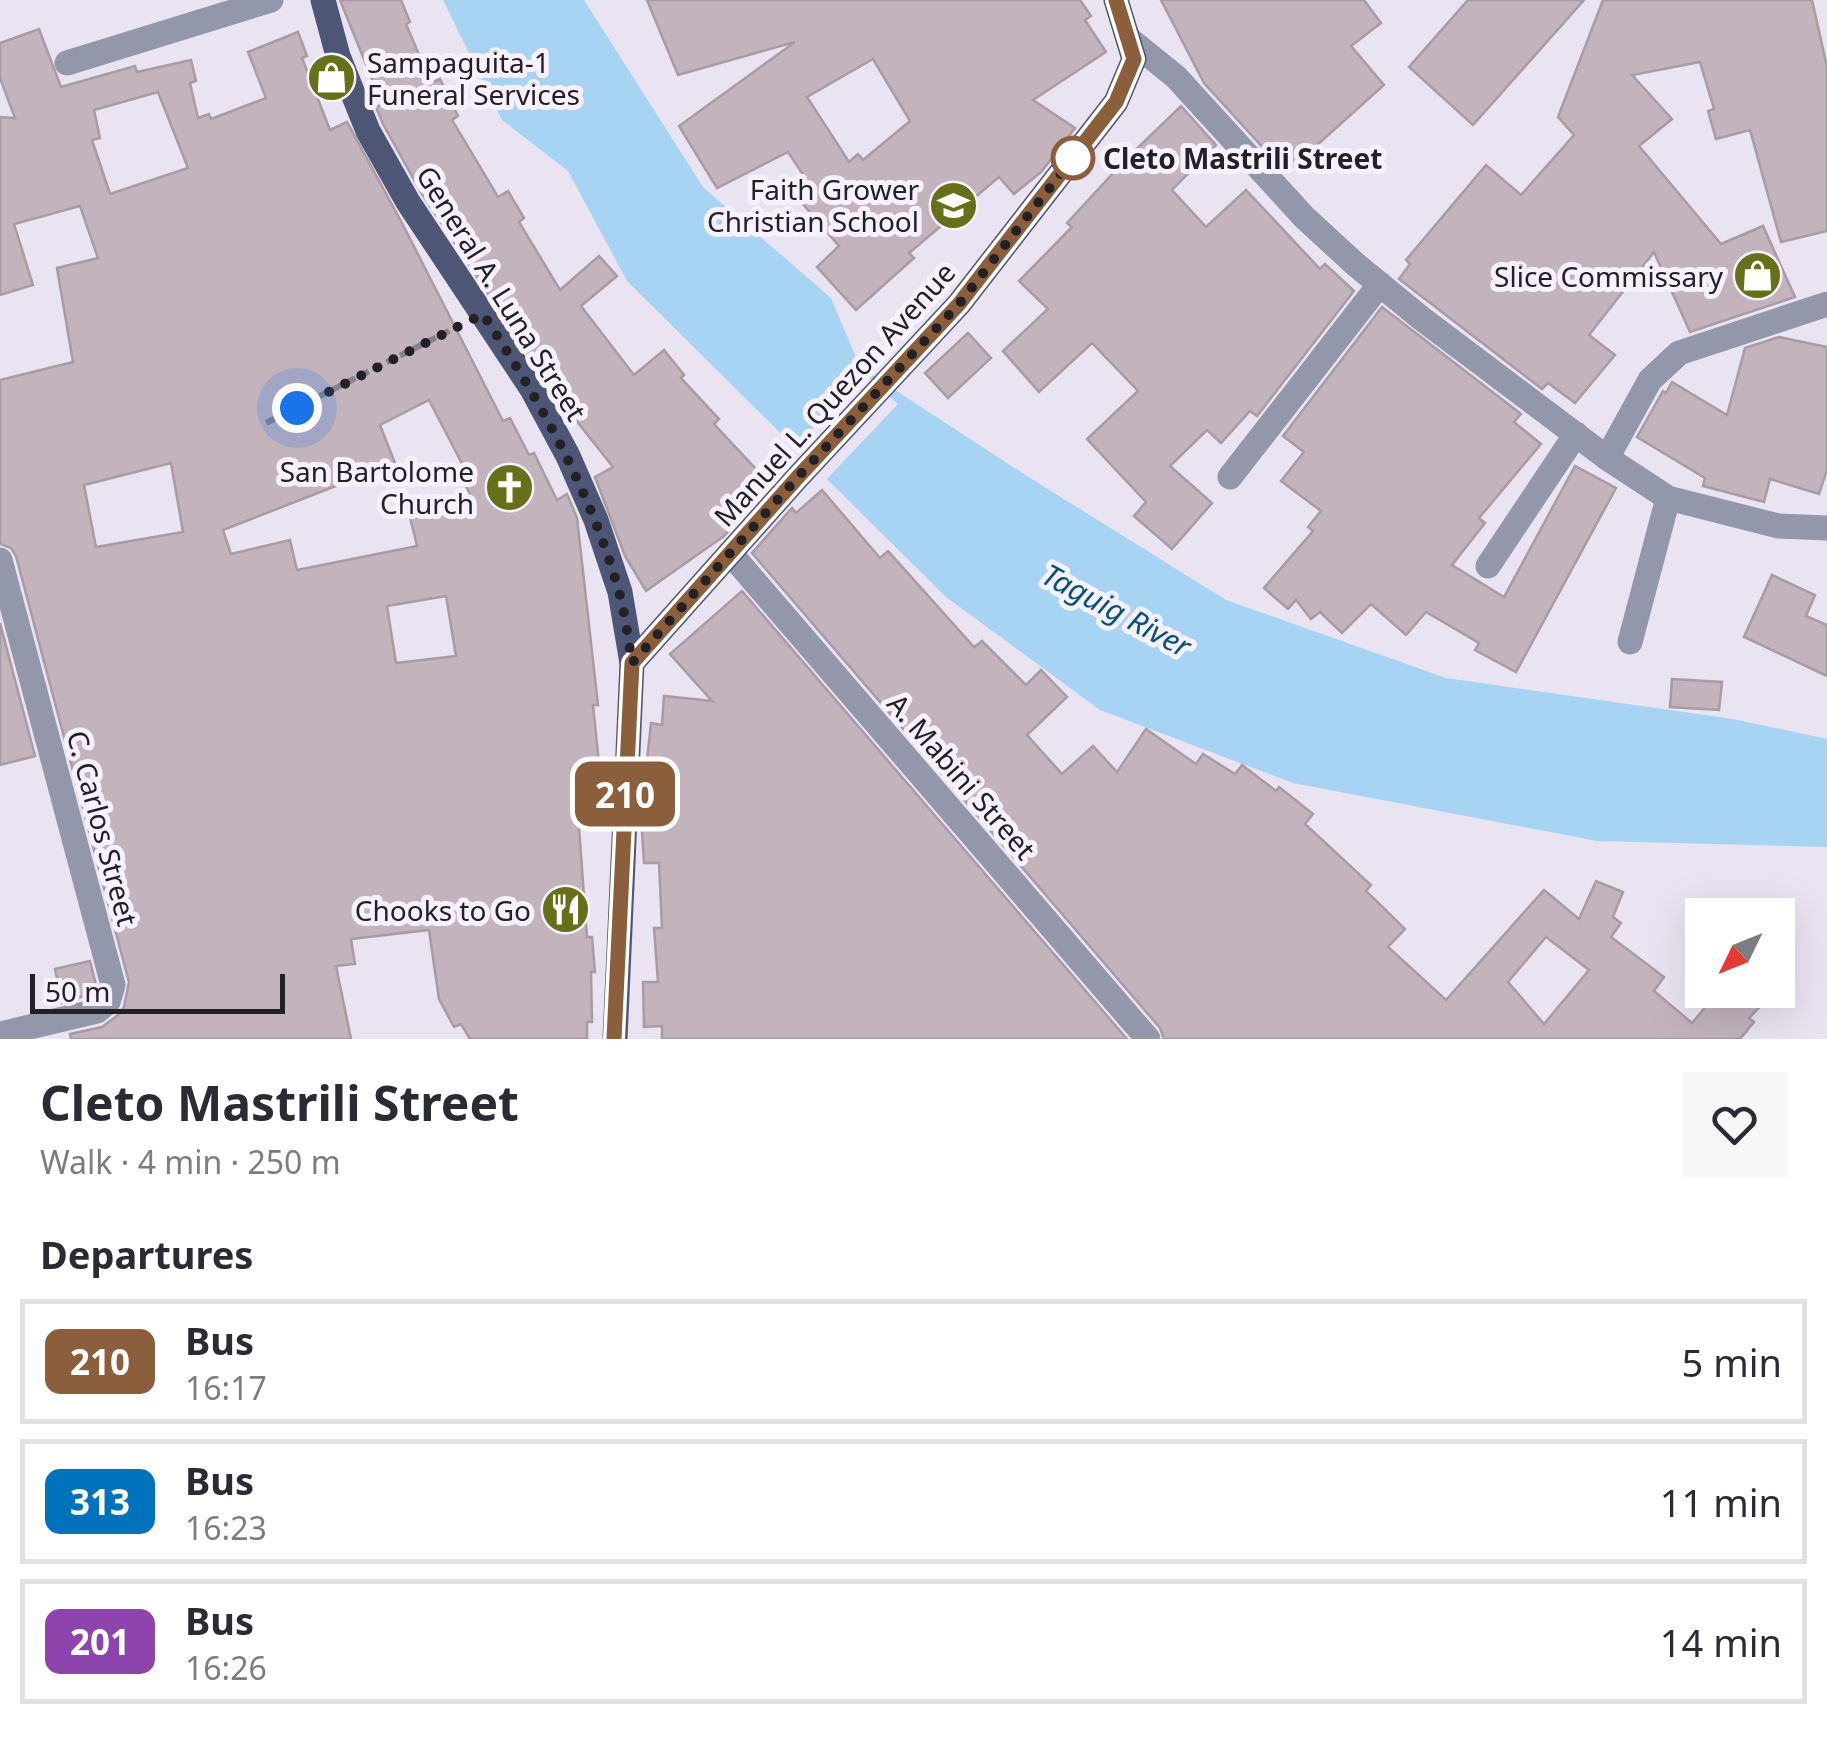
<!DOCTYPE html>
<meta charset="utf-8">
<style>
body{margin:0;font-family:"Noto Sans",sans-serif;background:#f7f7f7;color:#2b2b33;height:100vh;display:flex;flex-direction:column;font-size:38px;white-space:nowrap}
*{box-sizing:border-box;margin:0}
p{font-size:32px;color:#7c7c81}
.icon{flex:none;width:55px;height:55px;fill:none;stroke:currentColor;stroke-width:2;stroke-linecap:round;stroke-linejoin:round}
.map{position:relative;height:1039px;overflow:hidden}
.details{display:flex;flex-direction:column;background:#fff;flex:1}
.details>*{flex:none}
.badge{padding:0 20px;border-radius:15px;font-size:35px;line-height:65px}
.needle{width:65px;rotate:227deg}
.tools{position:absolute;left:1685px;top:898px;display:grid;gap:20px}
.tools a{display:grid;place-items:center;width:110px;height:110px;border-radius:0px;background:#fff;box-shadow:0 10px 40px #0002;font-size:50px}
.scale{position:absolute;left:30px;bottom:25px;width:255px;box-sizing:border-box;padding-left:10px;border:5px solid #242126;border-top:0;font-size:28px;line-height:35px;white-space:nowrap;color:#242126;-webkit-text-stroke:8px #f7f1ff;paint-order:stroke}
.you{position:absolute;width:50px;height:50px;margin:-25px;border:8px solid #fff;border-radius:50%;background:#1a73e8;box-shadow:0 0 0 15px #1a73e833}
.map>.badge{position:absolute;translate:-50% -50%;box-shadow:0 0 0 5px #fff}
h2{padding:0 40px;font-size:38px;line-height:90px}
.round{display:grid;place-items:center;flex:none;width:105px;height:105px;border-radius:0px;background:#f7f7f7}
.head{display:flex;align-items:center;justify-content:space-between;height:170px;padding:0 40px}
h1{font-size:48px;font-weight:700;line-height:75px}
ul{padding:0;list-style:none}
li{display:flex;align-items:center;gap:30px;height:125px;margin:0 20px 15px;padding:0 20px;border:5px solid #e1e1e2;border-radius:0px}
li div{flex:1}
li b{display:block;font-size:38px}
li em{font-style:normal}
li .badge{min-width:110px;font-weight:700;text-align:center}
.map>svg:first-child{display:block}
.water{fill:#a8d4f3}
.pier{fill:#eae3f1}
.building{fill:#c2b3bc;stroke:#a99ba3;stroke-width:2.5;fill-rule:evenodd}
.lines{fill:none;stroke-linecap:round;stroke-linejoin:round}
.path{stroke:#86818b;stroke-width:6;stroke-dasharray:10 5;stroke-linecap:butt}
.minor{stroke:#9297aa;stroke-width:25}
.major{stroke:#4e5676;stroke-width:25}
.line-casing{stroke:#fff;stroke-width:22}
.line{stroke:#8b5e3c;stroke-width:15}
.walk{stroke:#242126;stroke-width:10;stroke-dasharray:0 18}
.stop-dot{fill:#fff;stroke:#8b5e3c;stroke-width:5}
.labels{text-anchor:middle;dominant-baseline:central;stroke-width:10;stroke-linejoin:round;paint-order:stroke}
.poi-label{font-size:28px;fill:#242126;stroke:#f7f1ff;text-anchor:end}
.stop-label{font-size:28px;font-weight:bold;fill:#242126;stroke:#f7f1ff;text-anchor:start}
.street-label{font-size:28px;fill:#242126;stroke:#f7f1ff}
.water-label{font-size:30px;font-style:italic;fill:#055279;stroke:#f7f1ff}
</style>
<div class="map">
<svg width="1827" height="1039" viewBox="0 0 1827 1039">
<rect width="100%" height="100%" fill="#eae3f1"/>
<path class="water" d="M443,0H584L703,187L831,298L860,367L1027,476L1226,600L1446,678L1733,719L1827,739V847L1597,841L1293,783L1100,710L946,597L627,281L568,171L502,120Z"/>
<path class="pier" d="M865,374L898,404L823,483L791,451Z"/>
<g class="building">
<path d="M340,0H401L410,22L406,24L431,83L440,79L458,116L452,120L498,197L508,191L524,218L519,222L560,290L599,256L617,276L581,306L634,375L664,350L684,375L681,378L719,419L714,424L770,484L724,536L646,591L625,556L595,477L613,467L552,390L422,194L383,124L376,107L382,104Z"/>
<path d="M647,0H1080L1091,16L1085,20L1106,52L1033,100L1075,128L1041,172L1014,194L999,177L909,253L914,258L856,310L817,267L839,246L801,202L814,191L788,152L717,188L679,126L795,42L678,75ZM873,59L910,121L863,160L858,154L849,162L807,97Z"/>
<path d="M1161,0H1364L1381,23L1351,46L1384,85L1286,173L1204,83Z"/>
<path d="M1468,0H1584L1473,125L1409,67Z"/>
<path d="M1603,0H1812L1827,67V231L1781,242L1750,130L1716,139L1708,111L1714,109L1700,62L1632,75L1672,119L1639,146L1721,244L1763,226L1795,297L1690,332L1654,252L1589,335L1615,355L1575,403L1548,383L1542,389L1399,279L1410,264L1406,260L1486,165L1521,195L1574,135L1558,117Z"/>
<path d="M39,29L61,87L135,66L137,72L191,60L196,81L190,83L198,118L209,114L211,119L266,98L248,52L298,32L307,56L302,58L330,130L347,122L402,223L503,421L510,418L529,455L534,453L557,500L567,494L577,518L598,705H593L600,773L606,772L609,802V811L578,814L587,937H592L595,972H591L592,1022H587V1039H470L461,1024L454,1027L439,999L429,930L351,939L355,964L336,966L351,1039H71L70,1034L102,1027L118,1015L124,1007L129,982L16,556L11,548L0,544V380L73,362L57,268L98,258L80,206L14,224L33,285L0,295V117L15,118L0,78V43ZM158,92L188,168L110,194L92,140L100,138L94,110ZM429,400L472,483L466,486L472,498L409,513L417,546L297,570L290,540L231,554L223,530L395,463L380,425ZM171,463L183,532L96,547L84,485ZM446,596L456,656L396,663L387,606Z"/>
<path d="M1181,106L1216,145L1172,190L1206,227L1246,190L1320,269L1325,264L1354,291L1257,416L1250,411L1221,443L1207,430L1170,466L1212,503L1172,549L1134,516L1146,502L1087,439L1138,391L1092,343L1039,392L1003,351L1048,309L1019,281L1072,227L1067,223L1127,158Z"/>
<path d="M1382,307L1521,414L1514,422L1541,444L1479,518L1485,523L1452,565L1504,597L1575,466L1616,488L1516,672L1475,650L1479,643L1426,612L1406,635L1371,604L1342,633L1320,612L1311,619L1296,600L1288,609L1264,588L1313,531L1308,527L1321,511L1281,481L1304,452L1283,436Z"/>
<path d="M968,333L991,358L948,398L925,373Z"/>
<path d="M1779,337L1827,347V470L1819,494L1770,479L1764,502L1703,486L1705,478L1637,437L1663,391L1666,393L1672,382L1727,415L1745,348Z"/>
<path d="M822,490L880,558L888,551L974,647L982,641L1026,685L1041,670L1067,697L1027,735L1062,774L1093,746L1117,772L1146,729L1196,764L1203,754L1235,774L1242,765L1276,791L1279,787L1313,814L1305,824L1371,885L1366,891L1405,929L1388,947L1446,1000L1544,890L1579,919L1596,881L1623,892L1613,917L1621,923L1611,937L1664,977L1654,991L1692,1023L1720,990H1776L1749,1018L1754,1022L1740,1039H1164L1160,1028L752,553L792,508L796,513ZM1546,937L1589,970L1544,1024L1508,982Z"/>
<path d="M1772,575L1815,595L1806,616L1827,625V676L1744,637Z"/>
<path d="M742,591L1127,1039H662V1026L644,1027L643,982H658L654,928H662L659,863H644L641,816L651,723L662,725L664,696L712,701L670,654Z"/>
<path d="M0,623L35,756L0,765Z"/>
<path d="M1672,679L1722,682L1719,710L1670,707Z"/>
<path d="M90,961L96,985L94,993L62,1003L55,969Z"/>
</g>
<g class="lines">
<path class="path" d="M266,423L457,327"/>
<g class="minor">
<path d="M1129,39L1176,77L1304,217L1355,264L1421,318L1607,458L1668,498L1778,526L1827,528"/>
<path d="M67,63L271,0"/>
<path d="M1607,458L1650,380L1679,353L1827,304"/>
<path d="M1230,477L1380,284"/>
<path d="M730,553L1148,1039"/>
<path d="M0,560L113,985L108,1002L97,1011L0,1034"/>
<path d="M1488,566L1576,434"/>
<path d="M1630,642L1668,498"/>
</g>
<g class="major">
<path d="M323,0L338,56L368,131L408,202L532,389L568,456L596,520L620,592L632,663L615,1039"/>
<path d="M632,663L797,478L959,304L1116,102L1134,59L1116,0"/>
</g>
</g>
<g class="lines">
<defs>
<path id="line" d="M614,1039L632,663L797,478L959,304L1116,102L1134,59L1116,0"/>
</defs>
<use href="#line" class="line-casing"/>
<use href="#line" class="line"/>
<path class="walk" d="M297,408L483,314C540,401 589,488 618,588C625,612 628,638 632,663L797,478L959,304L1073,158"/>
</g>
<defs>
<symbol id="shop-disc" viewBox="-11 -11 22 22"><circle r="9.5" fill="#657019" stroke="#f7f1ff"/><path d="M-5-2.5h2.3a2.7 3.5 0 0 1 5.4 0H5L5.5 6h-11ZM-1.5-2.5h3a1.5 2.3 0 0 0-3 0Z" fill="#fff"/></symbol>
<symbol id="school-disc" viewBox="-11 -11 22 22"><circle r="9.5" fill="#657019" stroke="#f7f1ff"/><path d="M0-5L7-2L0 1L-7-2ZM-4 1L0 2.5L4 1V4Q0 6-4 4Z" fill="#fff"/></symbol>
<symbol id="church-disc" viewBox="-11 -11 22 22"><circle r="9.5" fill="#657019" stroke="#f7f1ff"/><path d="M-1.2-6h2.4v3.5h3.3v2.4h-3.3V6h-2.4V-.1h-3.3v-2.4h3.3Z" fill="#fff"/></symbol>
<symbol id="restaurant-disc" viewBox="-11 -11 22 22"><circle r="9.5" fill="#657019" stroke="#f7f1ff"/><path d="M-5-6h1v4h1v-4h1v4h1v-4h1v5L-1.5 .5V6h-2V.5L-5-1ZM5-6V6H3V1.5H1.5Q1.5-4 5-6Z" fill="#fff"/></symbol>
</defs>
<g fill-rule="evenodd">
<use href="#shop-disc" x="304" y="50" width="55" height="55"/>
<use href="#school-disc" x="926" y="178" width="55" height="55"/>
<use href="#shop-disc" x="1730" y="248" width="55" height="55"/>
<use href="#church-disc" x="482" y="460" width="55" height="55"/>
<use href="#restaurant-disc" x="538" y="882" width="55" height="55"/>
</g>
<circle class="stop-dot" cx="1073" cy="158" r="20"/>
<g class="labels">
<g class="poi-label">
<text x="367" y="62" text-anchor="start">Sampaguita-1<tspan x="367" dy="32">Funeral Services</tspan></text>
<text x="919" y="189">Faith Grower<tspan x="919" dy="32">Christian School</tspan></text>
<text x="1723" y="276">Slice Commissary</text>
<text x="474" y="471">San Bartolome<tspan x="474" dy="32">Church</tspan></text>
<text x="531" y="910">Chooks to Go</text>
</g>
<g class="stop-label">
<text x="1103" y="158">Cleto Mastrili Street</text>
</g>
<g class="street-label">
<text transform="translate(502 293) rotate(58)">General A. Luna Street</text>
<text transform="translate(834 394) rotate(-48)">Manuel L. Quezon Avenue</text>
<text transform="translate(962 776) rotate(49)">A. Mabini Street</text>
<text transform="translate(103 828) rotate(75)">C. Carlos Street</text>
</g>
<g class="water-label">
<text transform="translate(1117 610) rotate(28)">Taguig River</text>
</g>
</g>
</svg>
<div class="tools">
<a><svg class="needle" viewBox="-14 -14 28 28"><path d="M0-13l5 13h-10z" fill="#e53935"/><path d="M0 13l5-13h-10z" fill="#7c7c81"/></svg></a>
</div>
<div class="scale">50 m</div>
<div class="you" style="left:297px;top:408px"></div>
<b class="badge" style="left:625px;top:794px;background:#8b5e3c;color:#fff">210</b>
</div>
<section class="details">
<div class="head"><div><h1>Cleto Mastrili Street</h1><p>Walk · 4 min · 250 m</p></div><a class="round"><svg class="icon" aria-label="heart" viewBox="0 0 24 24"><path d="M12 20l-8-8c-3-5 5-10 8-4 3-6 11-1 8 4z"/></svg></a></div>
<h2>Departures</h2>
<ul>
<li><span class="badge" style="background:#8b5e3c;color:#fff">210</span><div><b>Bus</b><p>16:17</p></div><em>5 min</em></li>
<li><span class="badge" style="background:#0072bc;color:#fff">313</span><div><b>Bus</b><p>16:23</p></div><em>11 min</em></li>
<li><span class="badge" style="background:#8e44ad;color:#fff">201</span><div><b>Bus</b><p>16:26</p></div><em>14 min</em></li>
</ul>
</section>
